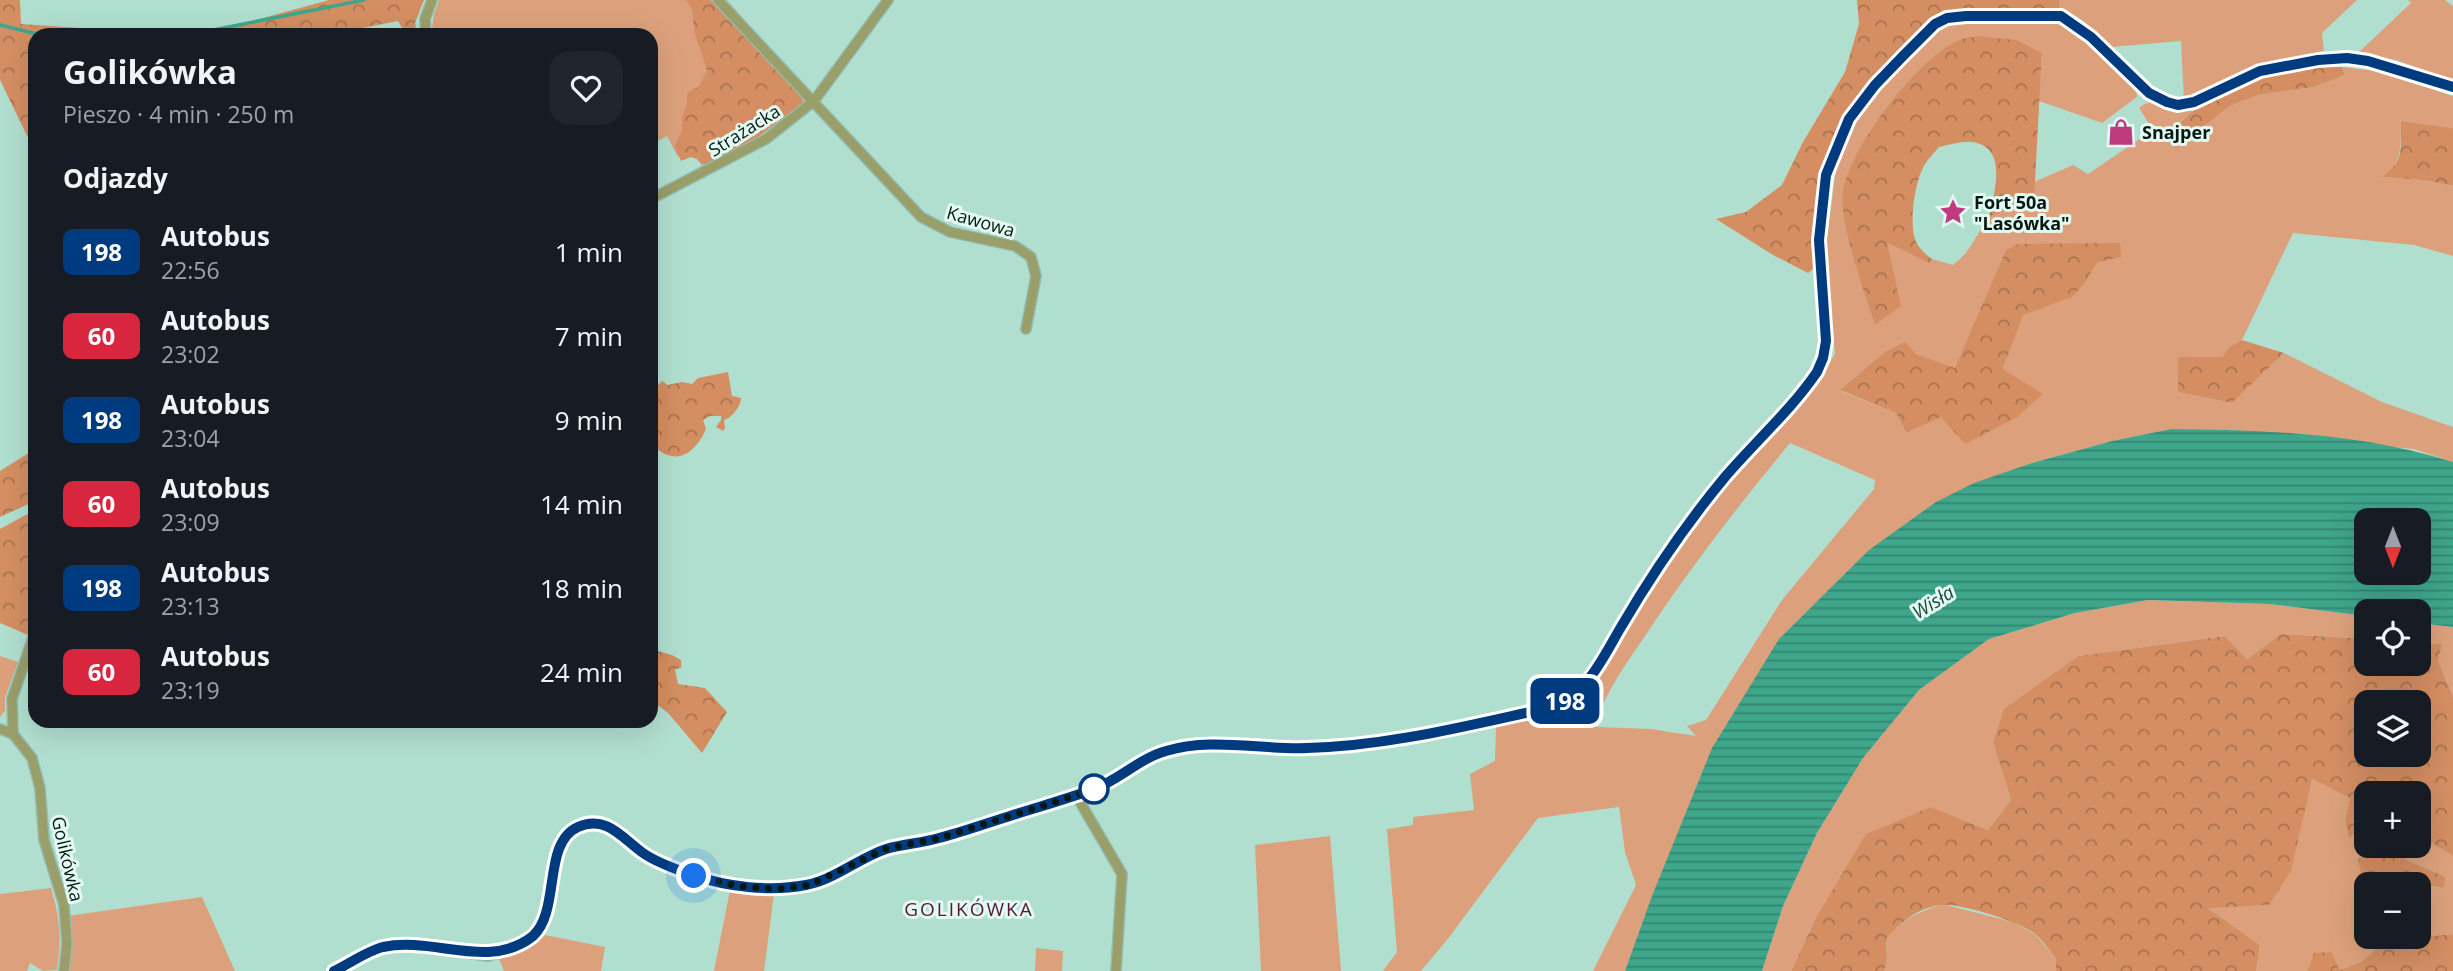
<!DOCTYPE html>
<html lang="pl">
<meta charset="utf-8">
<style>
body{margin:0;font-family:"Open Sans",sans-serif;background:#20242c;color:#f1f3f6;height:100vh;display:flex;flex-direction:column;font-size:26px;white-space:nowrap}
*{box-sizing:border-box;margin:0}
p{font-size:23px;color:#9ea1a6}
.icon{flex:none;width:38px;height:38px;fill:none;stroke:currentColor;stroke-width:2;stroke-linecap:round;stroke-linejoin:round}
.map{position:relative;flex:1;overflow:hidden}
.side{position:absolute;left:28px;top:28px;width:630px;height:700px;display:flex;flex-direction:column;background:#171b24;border-radius:21px;box-shadow:0 7px 28px #0002}
.side>*{flex:none}
.badge{padding:0 14px;border-radius:10px;font-size:24px;line-height:46px}
.needle{width:46px;rotate:180deg}
.buttons{position:absolute;left:2354px;top:508px;display:grid;gap:14px}
.buttons a{display:grid;place-items:center;width:77px;height:77px;border-radius:14px;background:#171b24;box-shadow:0 7px 28px #0002;font-size:35px}
.you{position:absolute;width:35px;height:35px;margin:-18px;border:5px solid #fff;border-radius:50%;background:#1a73e8;box-shadow:0 0 0 10px #1a73e833}
.map>.badge{position:absolute;translate:-50% -50%;box-shadow:0 0 0 4px #fff}
h2{padding:0 35px;font-size:26px;line-height:63px}
.round{display:grid;place-items:center;flex:none;width:74px;height:74px;border-radius:21px;background:#20242c}
.summary{display:flex;align-items:center;justify-content:space-between;height:119px;padding:0 35px}
h1{font-size:33px;font-weight:700;line-height:52px}
ul{padding:0;list-style:none}
li{display:flex;align-items:center;gap:21px;height:84px;padding:0 35px}
li div{flex:1}
li b{display:block;font-size:26px}
li em{font-style:normal}
li .badge{min-width:77px;font-weight:700;text-align:center}
.map>svg:first-child{display:block}
.green{fill:#dca17c;fill-rule:evenodd}
.forest{fill:url(#forest-crowns);fill-rule:evenodd}
.water{fill:url(#water-rules);fill-rule:evenodd}
.lines{fill:none;stroke-linecap:round;stroke-linejoin:round}
.stream{stroke:#3fa68b;stroke-width:3.5}
.street-casing{stroke:#92bbad;stroke-width:12}
.street{stroke:#9a9e69;stroke-width:9}
.line-casing{stroke:#fff;stroke-width:16}
.line{stroke:#003b80;stroke-width:10}
.walk{stroke:#071813;stroke-width:7;stroke-dasharray:0 12.6}
.stop-dot{fill:#fff;stroke:#003b80;stroke-width:3.5}
.labels{text-anchor:middle;dominant-baseline:central;stroke-width:6;stroke-linejoin:round;paint-order:stroke}
.street-label{font-size:18px;fill:#071813;stroke:#e3faf2}
.poi-label{font-size:18px;font-weight:bold;fill:#071813;stroke:#e3faf2;text-anchor:start}
.water-label{font-size:19px;font-style:italic;fill:#1d493d;stroke:#e3faf2}
.neighbourhood-label{font-size:19px;letter-spacing:2px;fill:#561637;stroke:#e3faf2}
</style>
<div class="map">
<svg width="2453" height="971" viewBox="0 0 2453 971">
<defs>
<pattern id="forest-crowns" width="20" height="18" patternUnits="userSpaceOnUse" patternTransform="scale(1.75)"><rect width="20" height="18" fill="#d48e62"/><path d="M2 6a3 3 0 1 1 6 0M12 15a3 3 0 1 1 6 0" fill="none" stroke="#aa7350"/></pattern>
<pattern id="water-rules" width="6" height="5" patternUnits="userSpaceOnUse" patternTransform="scale(1.75)"><rect width="6" height="5" fill="#3fa68b"/><path d="M0 2.5h6" fill="none" stroke="#338670"/></pattern>
</defs>
<rect width="100%" height="100%" fill="#b1dfcf"/>
<g class="green">
<path d="M439,0H727L811,97L747,145L705,165L698,148L678,157L667,136L651,145V35H431L434,14Z"/>
<path d="M2060,0H2357L2322,33L2324,51L2253,66L2184,100L2181,41L2111,47C2097,33 2080,13 2059,10Z"/>
<path d="M2408,0H2445L2453,6V80L2396,60L2358,53L2411,3Z"/>
<path d="M2040,22L2064,25L2084,36L2136,88L2137,97L2102,123L2039,101L2042,53L1978,36L1887,243L1929,263L1932,259L1953,265L1966,253L1989,217L2033,199L2034,182L2073,165L2088,174L2153,130L2139,108C2152,97 2157,105 2170,109C2178,111 2186,111 2193,111L2163,137L2176,148L2230,106L2258,95L2314,87L2345,75L2342,67L2376,71L2453,96V128L2401,121C2400,145 2404,161 2383,177L2423,180L2453,186V256L2414,245L2293,233L2242,340L2230,346L2222,357L2178,392L2232,403L2284,353L2382,402L2453,427V462L2414,449L2171,429L2112,441L2032,463L1638,937L1625,971H1593L1636,885L1625,852L1619,807L1538,818L1447,940L1421,971H1383L1397,952L1387,829L1413,825V817L1474,810L1470,774L1495,761L1496,726L1549,717L1557,710L1574,705L1584,698L1655,579L1723,489L1820,378L1835,354L1828,280L1827,239L1836,169L1859,116L1887,82L1941,28L1953,23ZM2018,244L2098,262C2073,303 2065,299 2023,314L2003,369L1906,433L1896,413L1841,391L1916,354L1955,369ZM1790,443L1875,480L1874,489L1782,600L1706,720L1687,726L1696,736L1651,729L1597,727C1599,701 1626,664 1641,642C1687,572 1737,507 1790,443Z"/>
<path d="M2148,600L2269,604L2366,616V639L2281,634L2247,659L2225,636L2078,656L2004,710L1993,742L2011,800L1988,830L1931,807L1816,918L1791,971H1762L1783,906L1817,833L1863,758L1919,690L1989,639L2075,613Z"/>
<path d="M2418,623L2453,627V696L2438,661L2442,644L2419,642Z"/>
<path d="M0,656L18,662L5,698V711L0,717Z"/>
<path d="M2312,779L2350,798L2345,820L2349,837L2366,824V845H2369L2358,860L2396,882L2410,884H2366V936H2418L2419,885L2442,888L2446,877L2407,860L2394,848L2418,845L2419,841L2425,839L2453,856V934L2385,941L2361,962L2340,970L2314,953L2307,971H2256L2260,945L2207,907L2269,905Z"/>
<path d="M1330,836L1341,971H1261L1255,845Z"/>
<path d="M51,888C60,919 62,938 57,970L43,971L30,963L27,971H0V894Z"/>
<path d="M730,890L774,894L764,971H714Z"/>
<path d="M202,897L235,971H69L67,916Z"/>
<path d="M1942,904L2013,922L2035,934L2056,958V971H1884L1887,961L1886,939C1902,919 1917,913 1942,904Z"/>
<path d="M545,935L605,947L601,971H504L499,959L519,951Z"/>
<path d="M1036,948L1063,951L1062,971H1035Z"/>
</g>
<g class="forest">
<path d="M0,0H20L21,24L187,35L238,25L329,0H424L415,23L417,35H406L398,21L327,35H35V152L0,80Z"/>
<path d="M686,0H710L800,94L803,103L747,145L702,165L697,159L691,157L681,161L675,146L682,130V117L687,104V93L699,86L707,70L694,31L693,12Z"/>
<path d="M1857,0H2060L2059,10L1980,9L1951,13L1921,27L1864,90L1845,116L1818,186L1813,269L1808,273L1773,255L1716,219L1746,212L1782,185L1803,142L1845,72L1859,24Z"/>
<path d="M1978,36L2016,40L2042,53L2034,199L1989,217C1994,193 2009,147 1972,142C1962,141 1949,145 1939,147C1934,153 1929,158 1925,164C1915,180 1909,221 1915,239C1918,248 1925,254 1932,259L1929,263L1887,243L1901,306L1875,325C1865,293 1838,221 1843,191C1850,147 1920,54 1962,39C1967,38 1973,37 1978,36Z"/>
<path d="M2316,67H2342L2345,75L2314,87L2258,95L2230,106L2176,148L2163,138L2193,111L2259,78Z"/>
<path d="M2401,121L2453,128V186L2423,180L2382,177C2406,160 2400,147 2401,121Z"/>
<path d="M2120,243L2121,257L2098,262L2083,285L2072,297L2023,315L2003,369L2043,394L2016,418L1965,444L1941,417L1906,433L1896,413L1840,390L1885,352L1905,342L1916,354L1955,368L2006,250L2018,244Z"/>
<path d="M2242,340L2284,353L2232,403L2178,392V357H2222L2230,346Z"/>
<path d="M728,372L732,396L741,398C741,406 732,418 724,420L725,428L723,431L716,427L721,420V416H710L703,420L706,429C699,445 685,463 665,454C662,453 659,450 655,448L651,449V392L662,381L668,385L682,382L692,384L698,378Z"/>
<path d="M35,449V501L0,517V471Z"/>
<path d="M35,510V615L28,635L0,623V529Z"/>
<path d="M651,633L652,640L658,651L672,655L681,660V668L675,669L678,684L705,688L727,712L702,753L668,713L651,700Z"/>
<path d="M2281,634L2366,639V663H2418L2419,642L2442,644L2438,661L2453,696V856L2425,839L2419,841L2418,793H2366V824L2349,838L2345,820L2350,798L2312,779L2291,871L2269,905L2208,908L2260,945L2256,971H2056V958C2049,950 2043,940 2034,933C2020,922 1958,902 1940,905C1918,908 1899,923 1886,939L1887,961L1884,971H1791L1816,918L1866,834L1931,807L1988,830L2011,800L1993,742L2004,709L2078,656L2225,636L2247,659ZM2366,702H2418V754H2366Z"/>
<path d="M2369,845H2403L2395,848L2407,860L2446,877L2443,888L2418,884L2363,881L2358,860Z"/>
<path d="M2453,934V971H2307L2314,953L2331,952L2340,970L2361,962L2385,941Z"/>
</g>
<path class="water" d="M2171,429C2265,430 2362,433 2453,462V627L2419,623L2418,611H2366V616L2269,604L2148,600L2075,613L1989,639L1919,690L1863,758L1817,833L1783,906L1762,971H1625L1652,896L1712,748L1779,639L1869,550L1936,502L1974,483L2032,463L2112,441ZM2366,520H2418V572H2366Z"/>
<g class="lines">
<g class="stream">
<path d="M0,25L41,35"/>
<path d="M188,35L364,0"/>
</g>
<defs>
<g id="street">
<path d="M718,0L921,217L950,232L1015,246L1031,257L1036,276L1026,329"/>
<path d="M426,35L425,19L432,0"/>
<path d="M651,199L766,139L814,101L888,0"/>
<path d="M0,729L13,734L32,758L40,788L44,840L64,905L67,943L64,971"/>
<path d="M13,734L12,699L35,632"/>
<path d="M1076,795L1122,874L1116,971"/>
<path d="M334,971L381,948L412,945L488,956L513,949L535,935L547,916L559,852L567,837L578,827L600,823L618,831L643,853L694,876L738,886L776,889L810,885L885,849L940,838L1099,788L1162,751L1183,746L1245,745L1307,748L1405,738L1548,708C1588,696 1604,655 1624,622C1654,571 1687,522 1725,477C1755,442 1791,410 1817,372L1823,358L1826,341L1819,240L1826,175L1849,119L1875,85L1903,56L1935,24L1947,18L1966,16H2061L2091,36L2149,94L2178,105L2194,101L2260,70L2318,60L2347,58L2368,61L2453,87"/>
</g>
</defs>
<use href="#street" class="street-casing"/>
<use href="#street" class="street"/>
</g>
<g class="lines">
<defs>
<path id="line" d="M334,971C349,964 367,951 383,947C434,936 489,971 533,936C561,910 542,843 578,827C606,814 623,839 643,853C657,863 676,869 692,875C728,887 769,892 806,885C834,880 859,858 886,849C903,844 922,843 939,838C963,832 987,823 1010,816C1038,807 1067,799 1094,789C1119,780 1140,758 1166,751C1211,737 1261,750 1307,748C1389,746 1469,725 1548,708C1587,696 1602,659 1621,627C1652,574 1686,524 1725,477C1755,442 1791,410 1817,372L1823,358L1826,341L1819,240L1826,175L1849,119L1875,85L1903,56L1935,24L1947,18L1966,16H2061L2091,37L2149,93L2167,102L2178,105L2194,102L2260,71L2318,60L2347,58L2368,61L2453,87"/>
</defs>
<use href="#line" class="line-casing"/>
<use href="#line" class="line"/>
<path class="walk" d="M694,876L738,886L776,889L810,885L885,849L940,838L1099,788L1094,789"/>
</g>
<defs>
<symbol id="shop-bare" viewBox="-9 -9 18 18"><path d="M-5-2.5h2.3a2.7 3.5 0 0 1 5.4 0H5L5.5 6h-11ZM-1.5-2.5h3a1.5 2.3 0 0 0-3 0Z" fill="#bf3b80" stroke="#e3faf2" stroke-width="2.5" paint-order="stroke"/></symbol>
<symbol id="sight-bare" viewBox="-9 -9 18 18"><path d="M0-6L1.8-2.2L6-1.7L2.9 1.2L3.7 5.4L0 3.3L-3.7 5.4L-2.9 1.2L-6-1.7L-1.8-2.2Z" fill="#bf3b80" stroke="#e3faf2" stroke-width="2.5" paint-order="stroke"/></symbol>
</defs>
<g fill-rule="evenodd">
<use href="#shop-bare" x="2102" y="113" width="38" height="38"/>
<use href="#sight-bare" x="1934" y="193" width="38" height="38"/>
</g>
<circle class="stop-dot" cx="1094" cy="789" r="14"/>
<g class="labels">
<g class="street-label">
<text transform="translate(744 130) rotate(-32)">Strażacka</text>
<text transform="translate(981 221) rotate(16)">Kawowa</text>
<text transform="translate(68 859) rotate(77)">Golikówka</text>
</g>
<g class="poi-label">
<text x="2142" y="132">Snajper</text>
<text x="1974" y="202">Fort 50a<tspan x="1974" dy="21">"Lasówka"</tspan></text>
</g>
<g class="water-label">
<text transform="translate(1933 602) rotate(-32)">Wisła</text>
</g>
<g class="neighbourhood-label">
<text x="969" y="909">GOLIKÓWKA</text>
</g>
</g>
</svg>
<div class="buttons">
<a><svg class="needle" viewBox="-14 -14 28 28"><path d="M0-13l5 13h-10z" fill="#e53935"/><path d="M0 13l5-13h-10z" fill="#9ea1a6"/></svg></a>
<a><svg class="icon" aria-label="locate" viewBox="0 0 24 24"><circle cx="12" cy="12" r="6"/><path d="M12 2v4M12 18v4M2 12h4M18 12h4"/></svg></a>
<a><svg class="icon" aria-label="layers" viewBox="0 0 24 24"><path d="M12 4l9 5-9 5-9-5zM3 14l9 5 9-5"/></svg></a>
<a>+</a>
<a>−</a>
</div>
<div class="you" style="left:694px;top:876px"></div>
<b class="badge" style="left:1565px;top:701px;background:#003b80;color:#fff">198</b>
<section class="side">
<div class="summary"><div><h1>Golikówka</h1><p>Pieszo · 4 min · 250 m</p></div><a class="round"><svg class="icon" aria-label="heart" viewBox="0 0 24 24"><path d="M12 20l-8-8c-3-5 5-10 8-4 3-6 11-1 8 4z"/></svg></a></div>
<h2>Odjazdy</h2>
<ul>
<li><span class="badge" style="background:#003b80;color:#fff">198</span><div><b>Autobus</b><p>22:56</p></div><em>1 min</em></li>
<li><span class="badge" style="background:#d7263d;color:#fff">60</span><div><b>Autobus</b><p>23:02</p></div><em>7 min</em></li>
<li><span class="badge" style="background:#003b80;color:#fff">198</span><div><b>Autobus</b><p>23:04</p></div><em>9 min</em></li>
<li><span class="badge" style="background:#d7263d;color:#fff">60</span><div><b>Autobus</b><p>23:09</p></div><em>14 min</em></li>
<li><span class="badge" style="background:#003b80;color:#fff">198</span><div><b>Autobus</b><p>23:13</p></div><em>18 min</em></li>
<li><span class="badge" style="background:#d7263d;color:#fff">60</span><div><b>Autobus</b><p>23:19</p></div><em>24 min</em></li>
</ul>
</section>
</div>
